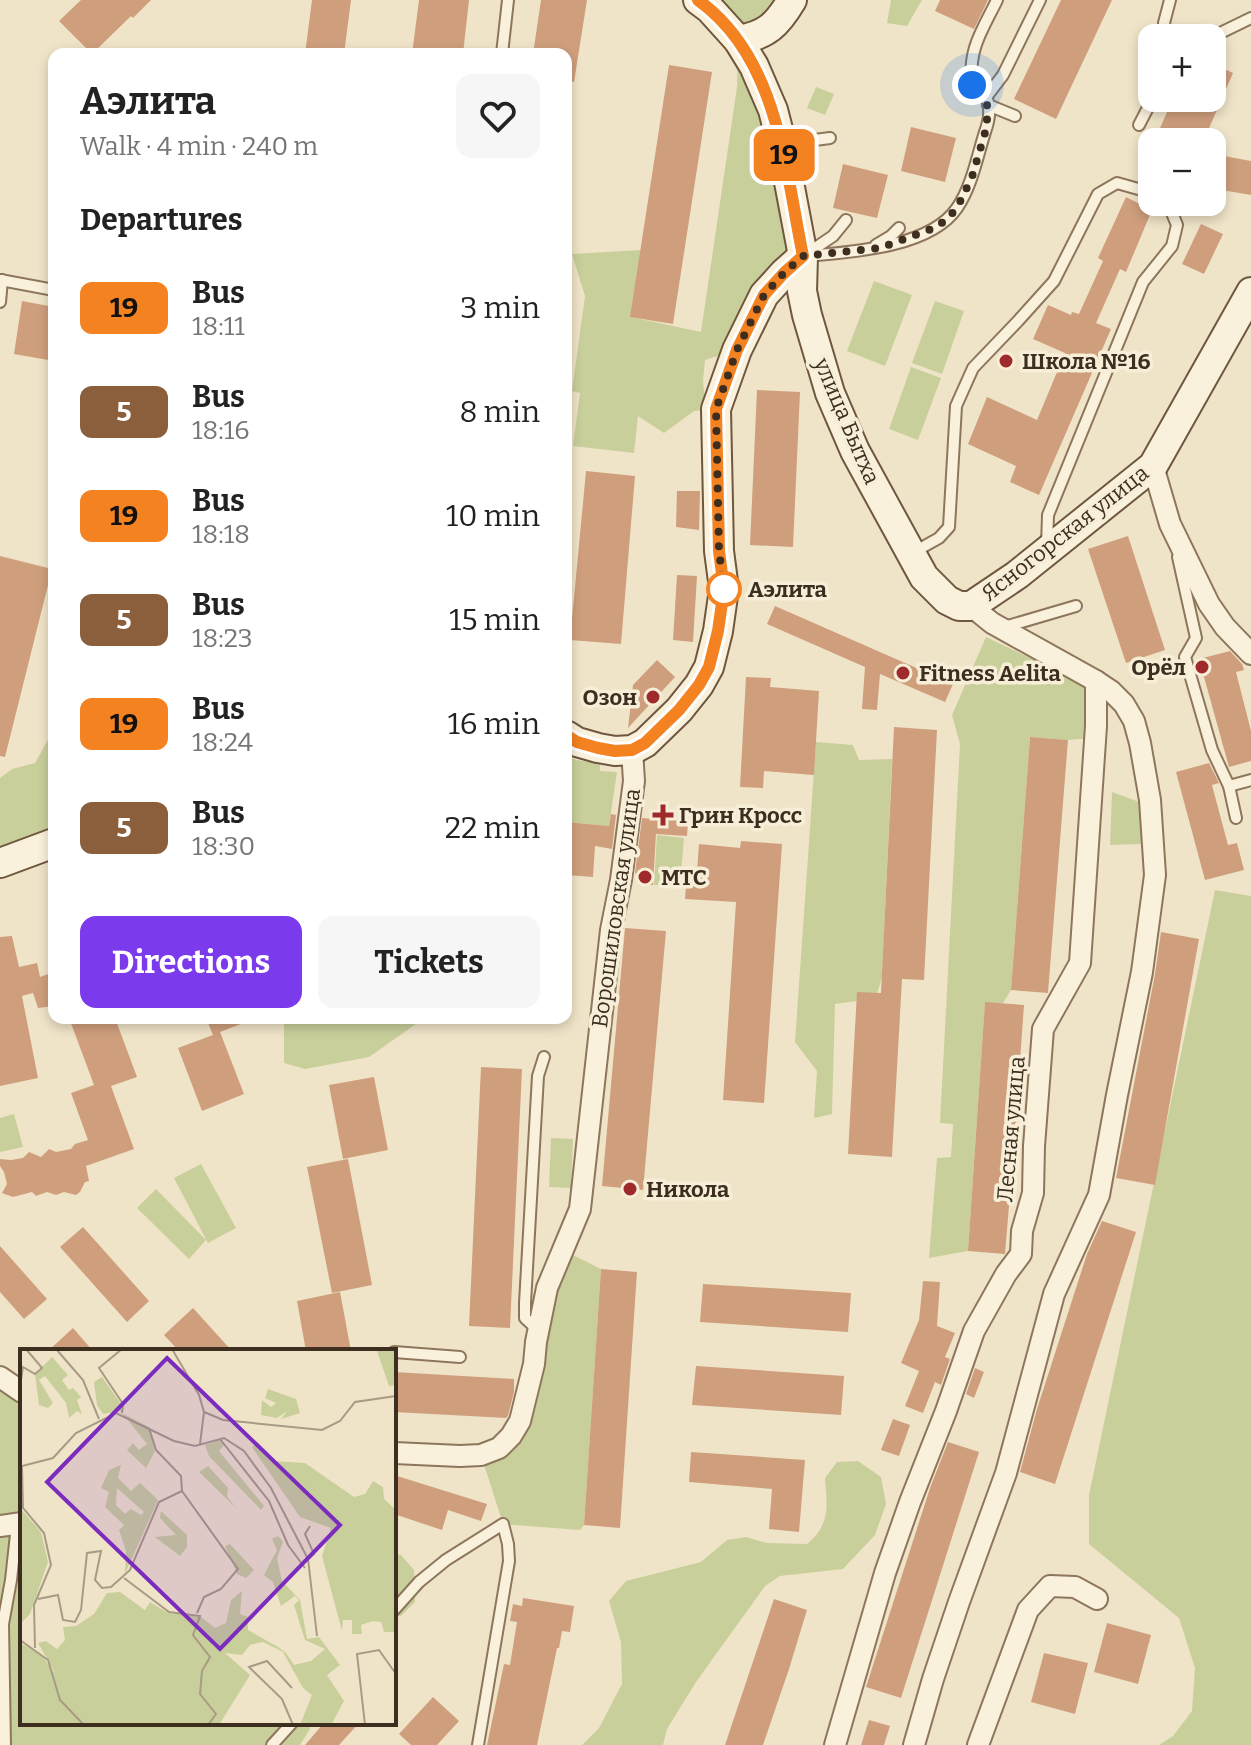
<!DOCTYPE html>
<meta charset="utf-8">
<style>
body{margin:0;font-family:Bitter,serif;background:#f6f6f6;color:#222;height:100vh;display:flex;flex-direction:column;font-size:30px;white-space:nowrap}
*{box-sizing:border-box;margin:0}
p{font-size:26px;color:#767676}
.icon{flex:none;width:44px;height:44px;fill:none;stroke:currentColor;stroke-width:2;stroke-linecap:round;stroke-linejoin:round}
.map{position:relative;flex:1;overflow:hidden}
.sheet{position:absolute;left:48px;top:48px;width:524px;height:976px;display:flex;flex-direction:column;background:#fff;border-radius:16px;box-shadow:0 4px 12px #0003}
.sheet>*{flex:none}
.badge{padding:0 16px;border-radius:12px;font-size:28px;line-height:52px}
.buttons{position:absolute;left:1138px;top:24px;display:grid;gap:16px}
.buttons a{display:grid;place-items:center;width:88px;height:88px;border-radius:16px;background:#fff;box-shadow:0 4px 12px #0003;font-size:40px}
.you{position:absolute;width:40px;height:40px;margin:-20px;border:6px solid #fff;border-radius:50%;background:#1a73e8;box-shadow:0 0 0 12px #1a73e833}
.map>.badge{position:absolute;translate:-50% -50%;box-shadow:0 0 0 4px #fff}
h2{padding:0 32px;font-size:30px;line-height:72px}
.round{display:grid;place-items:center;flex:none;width:84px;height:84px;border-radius:16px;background:#f6f6f6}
.summary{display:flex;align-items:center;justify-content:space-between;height:136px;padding:0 32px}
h1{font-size:38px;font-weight:700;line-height:60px}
.cta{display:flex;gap:16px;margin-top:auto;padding:16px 32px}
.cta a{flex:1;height:92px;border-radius:16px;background:#7c3aed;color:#fff;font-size:32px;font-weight:700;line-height:92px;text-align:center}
.cta a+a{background:#f6f6f6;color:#222}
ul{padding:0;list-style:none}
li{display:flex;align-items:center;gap:24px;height:104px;padding:0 32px}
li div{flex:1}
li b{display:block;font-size:30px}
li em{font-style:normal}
li .badge{min-width:88px;font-weight:700;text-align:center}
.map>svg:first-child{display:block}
.green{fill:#c9cf9b}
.building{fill:#cf9f7d}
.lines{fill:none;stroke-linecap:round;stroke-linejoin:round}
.lane-casing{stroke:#8d765c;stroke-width:14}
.street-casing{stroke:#8d765c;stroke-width:24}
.secondary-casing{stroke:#6f573f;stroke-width:32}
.lane{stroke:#faf1dc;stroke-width:10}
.street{stroke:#faf1dc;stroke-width:20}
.secondary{stroke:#faf1dc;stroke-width:28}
.line-casing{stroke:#fff;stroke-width:18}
.line{stroke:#f58220;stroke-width:12}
.walk{stroke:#3d2e20;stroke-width:8;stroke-dasharray:0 14.4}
.poi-dot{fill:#9e2a2b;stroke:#f7eed8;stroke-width:3}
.stop-dot{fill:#fff;stroke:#f58220;stroke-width:4}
.labels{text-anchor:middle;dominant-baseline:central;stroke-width:7;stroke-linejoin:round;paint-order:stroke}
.poi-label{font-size:22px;font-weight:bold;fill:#3d2e20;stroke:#f7eed8;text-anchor:start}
.street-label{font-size:22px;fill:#3d2e20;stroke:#f7eed8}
.stop-label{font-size:22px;font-weight:bold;fill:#3d2e20;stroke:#f7eed8;text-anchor:start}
.inset-road{fill:none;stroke:#a89b85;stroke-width:2}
.view{fill:#7b2cbf;fill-opacity:0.15;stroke:#7b2cbf;stroke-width:4}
.inset-edge{fill:none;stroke:#3d2e20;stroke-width:4}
</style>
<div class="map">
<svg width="1251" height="1745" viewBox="0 0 1251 1745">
<rect width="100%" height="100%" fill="#f0e4c8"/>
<g class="green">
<path d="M721,0H776L761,19L743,26Z"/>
<path d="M891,0H922L907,26L887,23Z"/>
<path d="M738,40L803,256L737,350L705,360L703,381L706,410L694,411L664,433L638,416L634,453L573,446L580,393L572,391L585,296L572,254L641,250L631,317L701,332L737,87Z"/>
<path d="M816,87L834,94L825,115L807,108Z"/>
<path d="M874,281L912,295L885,366L847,351Z"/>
<path d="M935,301L964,311L942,374L912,363Z"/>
<path d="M911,367L941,378L918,440L889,429Z"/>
<path d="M986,637L1096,689L1095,738L1067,740L1030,737L1011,990L1003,1003H985L968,1251L929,1258L937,1158L951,1157L953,1124L940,1123L960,744L952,715Z"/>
<path d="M54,729V828L0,848V778L12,769L35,763Z"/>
<path d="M816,742L853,745L859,760L892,759L882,978L877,993L857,1001L835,1004L832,1114L814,1118L817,1071L795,1042Z"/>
<path d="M566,756L576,760L600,763V771L617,772L609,826L566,822Z"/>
<path d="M1112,792L1142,803V844L1110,845Z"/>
<path d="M657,835L684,838L680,887L654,885Z"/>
<path d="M1215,890L1251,896V1745H1159L1173,1736L1192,1711L1195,1668L1179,1618L1089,1544V1495Z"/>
<path d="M284,1018H420L416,1024L369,1057L305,1069L284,1063Z"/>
<path d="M14,1114L23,1147L0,1152V1118Z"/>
<path d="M551,1138L573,1139L571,1188L549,1187Z"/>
<path d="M201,1164L236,1228L208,1243L174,1178Z"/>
<path d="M156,1189L206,1240L189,1259L137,1208Z"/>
<path d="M563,1250L601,1269L584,1525L580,1530L503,1524L481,1455L511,1436Z"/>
<path d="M0,1378L22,1394V1723H310V1729L300,1745H0Z"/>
<path d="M858,1461L881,1477L886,1504L875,1535L843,1569L780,1576L765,1586L696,1682L667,1729L663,1745H582L599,1728L622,1684L621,1642L609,1601L626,1581L701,1562L727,1540L746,1537L767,1543L807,1544C831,1524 827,1506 825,1478L837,1462Z"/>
<path d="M394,1554L401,1555L414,1570L415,1602L401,1616L394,1617Z"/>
</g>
<g class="building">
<path d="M81,0H151L133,18L131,16L92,54L59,21Z"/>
<path d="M312,0H351L344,54H305Z"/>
<path d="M419,0H469L463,54H412Z"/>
<path d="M541,0H587L574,82L566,81V54H533Z"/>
<path d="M940,0H988L974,29L935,11Z"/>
<path d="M1061,0H1112L1056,119L1014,99Z"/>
<path d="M1212,63L1233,73L1203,142H1154L1173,98H1212Z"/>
<path d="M669,65L712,72L673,324L630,317Z"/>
<path d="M911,127L956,138L945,182L901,171Z"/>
<path d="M1224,156L1251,161V195L1216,189Z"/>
<path d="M843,164L888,175L877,218L833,208Z"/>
<path d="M1126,197L1152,210L1126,272L1120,269L1096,323L1111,329L1039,495L1010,482L1016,466L968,444L987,397L1037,420L1065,353L1033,339L1048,305L1071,315L1072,312L1079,314L1103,261L1098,258Z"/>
<path d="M1201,224L1223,234L1204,274L1182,264Z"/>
<path d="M22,301L54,307V361L14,354Z"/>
<path d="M757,390L800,392L793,547L750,545Z"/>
<path d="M586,471L635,476L621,644L570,640Z"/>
<path d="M677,491H700L699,530L676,527Z"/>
<path d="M1128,536L1165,650L1126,663L1088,549Z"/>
<path d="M0,556L52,569L5,757L0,756Z"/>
<path d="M677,575L697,576L693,642L673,640Z"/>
<path d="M775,606L953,684L945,702L880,674L877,710L862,709L865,667L767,624Z"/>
<path d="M1230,651L1242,664L1244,670L1236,672L1251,731V761L1229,767L1199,659Z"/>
<path d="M657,660L675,677L628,728L633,685Z"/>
<path d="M746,677L771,678L770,687L819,691L814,775L764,771L763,788L740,787Z"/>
<path d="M894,727L937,730L924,980L902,979L892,1157L848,1154L857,992L881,993Z"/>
<path d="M1030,737L1068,740L1048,993L1011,990Z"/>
<path d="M1209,763L1219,783L1212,785L1228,845L1237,843L1244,870L1205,880L1176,772Z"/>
<path d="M611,814L616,815L612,849L595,846L593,877L566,875V822L609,826Z"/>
<path d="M655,815L670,816V819L688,821L687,836L656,834L653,885L643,884L635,873L642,818L654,819Z"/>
<path d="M741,841L782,844L764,1103L723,1100L736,902L685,899L687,871H697L699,844L740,848Z"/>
<path d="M625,928L666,931L643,1190L602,1186Z"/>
<path d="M1161,932L1199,939L1155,1185L1116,1178L1155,974Z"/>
<path d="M12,936L19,967L37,963L40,977L54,972V1006L38,1008L33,993L22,996L38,1078L0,1086V937Z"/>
<path d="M985,1002L1024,1005L1014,1145L1005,1254L968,1251Z"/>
<path d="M69,1018H115L137,1077L111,1086L134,1149L86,1166L89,1181L85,1182L80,1192L76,1195L64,1192L56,1195L47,1192L36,1196L32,1192L13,1197L2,1193L7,1184L4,1172L0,1166V1159L11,1160L23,1158L29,1152L41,1157L49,1149L56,1152L71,1149L75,1144L88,1140L71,1093L94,1085Z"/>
<path d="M206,1018L254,1019L220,1032L244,1094L202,1111L178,1048L213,1035Z"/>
<path d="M481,1067L522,1069L510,1328L469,1326Z"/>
<path d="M374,1077L388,1150L343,1159L329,1085Z"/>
<path d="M348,1159L372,1285L332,1293L307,1167Z"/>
<path d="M1102,1221L1136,1232L1055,1484L1020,1472L1037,1409L1087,1254Z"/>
<path d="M83,1227L149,1301L127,1322L60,1247Z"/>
<path d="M0,1246L47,1299L24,1319L0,1292Z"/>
<path d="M601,1269L637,1272L620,1528L584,1525Z"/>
<path d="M923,1281L940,1282L937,1326L955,1333L945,1357L950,1359L941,1385L935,1382L923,1413L905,1406L919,1371L901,1363L919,1320Z"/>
<path d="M703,1284L851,1293L848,1332L700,1322Z"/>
<path d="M340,1292L351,1351H306L297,1301Z"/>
<path d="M193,1308L232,1351H179L164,1335Z"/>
<path d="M73,1328L93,1351H48Z"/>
<path d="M696,1366L844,1376L841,1415L692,1405Z"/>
<path d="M975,1368L984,1372L974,1398L966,1394Z"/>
<path d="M394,1372L514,1379V1392L508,1416L506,1418L394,1412Z"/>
<path d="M893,1419L910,1425L899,1456L881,1450Z"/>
<path d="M948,1442L979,1452L901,1698L866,1687L930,1488Z"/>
<path d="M691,1452L805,1460L799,1532L769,1529L772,1489L689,1482Z"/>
<path d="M394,1475L487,1504L481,1521L448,1510L442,1530L394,1514Z"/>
<path d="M523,1598L574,1606L570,1632L562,1631L559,1648H557L537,1745H487L504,1664L510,1665L517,1622L510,1621L513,1604L522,1606Z"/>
<path d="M774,1599L807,1610L789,1669L763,1745H725Z"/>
<path d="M1107,1623L1151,1635L1138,1684L1094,1672Z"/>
<path d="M1044,1653L1088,1663L1075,1714L1031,1702Z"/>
<path d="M433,1697L459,1721L437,1745H411L399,1734Z"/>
<path d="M869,1720L890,1726L884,1745H861Z"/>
<path d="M324,1723H359L339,1745H305Z"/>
</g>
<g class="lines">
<defs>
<g id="lane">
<path d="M1167,38L1164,23L1170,0"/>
<path d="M1210,38L1251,18"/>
<path d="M502,54L508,0"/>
<path d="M987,96L1003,75L1040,0"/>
<path d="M988,105L1015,116"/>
<path d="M1139,125L1153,98"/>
<path d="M784,144L830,138"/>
<path d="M876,245L891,236L899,228"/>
<path d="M805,255L833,236L846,220"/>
<path d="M807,256C850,252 930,248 957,208C972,186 977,157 985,132C992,113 992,94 972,85C968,49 982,31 997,0"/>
<path d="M0,280L54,290"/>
<path d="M0,302L2,280"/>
<path d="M1047,545L1048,515L1143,282L1172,246L1177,225L1170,208L1162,202"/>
<path d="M914,552L939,538L949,527L956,406L973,368L1018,321L1054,281L1098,194L1117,183L1149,192L1152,194"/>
<path d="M1178,557L1196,638L1185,657L1212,750L1229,786L1236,818"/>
<path d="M1001,628L1076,606"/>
<path d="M1229,786L1251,780"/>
<path d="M538,1330L525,1318V1303L538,1076L544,1057"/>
<path d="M394,1352L460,1357"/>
<path d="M394,1610L419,1582L446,1560L503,1524L508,1544L509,1561L478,1745"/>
<path d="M5,1745L3,1624L11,1580L17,1525"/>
<path d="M272,1745L292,1723"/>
</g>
<g id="street">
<path d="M1153,466L1170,524L1209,604L1225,627L1251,654"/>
<path d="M0,1377L22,1392"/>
<path d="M394,1453L460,1456L481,1455L499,1448L511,1436L520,1421L534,1364L536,1342L547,1288L580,1209L611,930L621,880L634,781L632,750"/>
<path d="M0,1526L22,1523"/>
<path d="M835,1745L885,1573L910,1502L946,1411L974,1331L1006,1274L1021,1254L1022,1231L1033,1193L1034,1146L1043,1029L1080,963L1096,726V681"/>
<path d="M914,1745L933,1679L959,1602L1006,1473L1054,1294L1099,1195L1117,1095L1142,972L1155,875L1150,800L1140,743L1134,721L1124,704L1111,691L1096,681L992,623L971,606"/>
<path d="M978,1745L1028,1610L1050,1586L1075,1587L1097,1599"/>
</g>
<g id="secondary">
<path d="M698,0L710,9L738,40L754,66L773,110L782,145L803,256L802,291L807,315L830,393L855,451L924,577L947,600L959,606H971L1017,575L1153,466L1251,292"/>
<path d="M738,40C767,35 777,25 792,0"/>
<path d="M566,735L577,742L598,748L615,751L632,750L645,743L679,710L699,685L709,667L718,631L724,589L719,551L716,409L737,350L764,295L784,273L803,256"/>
<path d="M0,863L54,843"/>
</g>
</defs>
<use href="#lane" class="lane-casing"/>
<use href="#street" class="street-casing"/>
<use href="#secondary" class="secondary-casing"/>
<use href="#lane" class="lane"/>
<use href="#street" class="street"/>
<use href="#secondary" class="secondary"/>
</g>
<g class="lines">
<defs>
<path id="line" d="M566,735L577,742L598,748L615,751L632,750L645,743L679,710L699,685L709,667L718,631L724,589L719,551L716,409L737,350L764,295L784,273L803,256C785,168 778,57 698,0"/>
</defs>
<use href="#line" class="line-casing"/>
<use href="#line" class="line"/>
<path class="walk" d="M724,589L719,551L716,409L737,350L764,295L784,273L803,256L880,248L929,230L945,221L957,208L972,177L987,126V96L981,89L972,85"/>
</g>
<g class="poi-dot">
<circle cx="1006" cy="361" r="8"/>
<circle cx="1202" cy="667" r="8"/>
<circle cx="903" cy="673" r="8"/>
<circle cx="653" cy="697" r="8"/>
<path d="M659 803h8v8h8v8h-8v8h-8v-8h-8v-8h8z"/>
<circle cx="645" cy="877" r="8"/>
<circle cx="630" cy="1189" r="8"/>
</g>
<circle class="stop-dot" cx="724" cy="589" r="16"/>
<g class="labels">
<g class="poi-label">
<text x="1022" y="361">Школа №16</text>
<text x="1186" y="667" text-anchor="end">Орёл</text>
<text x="919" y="673">Fitness Aelita</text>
<text x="637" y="697" text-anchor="end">Озон</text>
<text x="679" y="815">Грин Кросс</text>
<text x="661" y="877">МТС</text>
<text x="646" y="1189">Никола</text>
</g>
<g class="street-label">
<text transform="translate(847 421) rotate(67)">улица Бытха</text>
<text transform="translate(1065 533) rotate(-38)">Ясногорская улица</text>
<text transform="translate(616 908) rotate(-82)">Ворошиловская улица</text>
<text transform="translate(1011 1129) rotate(-85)">Лесная улица</text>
</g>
<g class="stop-label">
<text x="748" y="589">Аэлита</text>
</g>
</g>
<g transform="translate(20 1349)">
<rect width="376" height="376" fill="#f0e4c8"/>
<path d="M376,0V36L369,37L357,2ZM32,8L48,26L42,31L49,41L53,39L61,48L57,51L62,65L57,62L49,69L46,54L25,27L19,31L33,54L28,59L19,56L15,25ZM82,28L101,55V62L83,65L77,56L74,33ZM248,40L276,50L280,64L261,70L267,62L257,69L241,66L242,51L251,58L256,54L245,49ZM102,64L129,78L135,102L126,119L107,101L113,94L119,101L127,95ZM200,91L205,95L199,102L244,157L241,161L189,107L185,96ZM238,93L253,112L285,114L334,148L345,145L353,132L363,138L364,150L376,161V283H364L361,273L353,272L341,276L342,285H332V271H323L322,282L302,207L311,179L280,168L232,98ZM101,116L98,129L111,142L120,134L138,151L105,225L106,202L99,181L104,176L85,158L89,143L81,139L89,121ZM97,139L124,163L121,166L111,160L105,165L96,156ZM188,117L208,139L207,147L216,159L179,123ZM0,159L21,183L28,213L10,265L0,275ZM141,162L167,186V198L160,207L135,188L156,186L140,169ZM258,187L263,193L257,209L262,232L280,251L287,290L299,288L320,316L307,326L324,352L311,376H280L292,346L283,339L263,303L243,293L230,296L222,306L205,304L230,326L199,376H0V294L20,304L36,326L18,294L26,292L37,300L45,291L43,278L56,277L74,265L87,244L100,243L125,261L130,253L148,264L181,268L195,279L206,274L211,251L222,242L220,265L228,268V281L258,298L266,304L274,316L291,312L305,300L285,291L274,256L279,251L275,247L261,257L253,233L244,226L257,201L252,190ZM210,195L234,221L226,229L217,225L205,197Z" fill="#c9cf9b" fill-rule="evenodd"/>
<path class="inset-road" d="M36,0L63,31L79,70M152,0L179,46L184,63L180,95M0,37L3,18L15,25L22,19L6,0M184,63L203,71L302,81L320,72L335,53L376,47M102,64L103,55L79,19L102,0M129,79L136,101L161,127L162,142L218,220L201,240L184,248L177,264M200,90L249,152L268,196L285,219M288,210L294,205L285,185L290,177M104,229L149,263L180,267L173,286L190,308L182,322L180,345L196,365L188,376M18,250L38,246L43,271L55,273L61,261L67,204L81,202L75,231L82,239L91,238L110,221L139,153L162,142M0,291L28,311L40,351L64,376M15,299L14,256L31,216L24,184L3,159L2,117L33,109L56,84L96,64L154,92L175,97L204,89L224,102L251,139L288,210L297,287M272,339L247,312L229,318L262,350L273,376M345,376L337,305L359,301L376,325"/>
<path class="view" d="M147,9L320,176L200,300L27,133Z"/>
<rect width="376" height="376" class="inset-edge"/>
</g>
</svg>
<div class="buttons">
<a>+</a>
<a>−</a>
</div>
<div class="you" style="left:972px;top:85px"></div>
<b class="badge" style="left:784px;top:155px;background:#f58220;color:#111">19</b>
<section class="sheet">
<div class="summary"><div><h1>Аэлита</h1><p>Walk · 4 min · 240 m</p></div><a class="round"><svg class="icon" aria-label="heart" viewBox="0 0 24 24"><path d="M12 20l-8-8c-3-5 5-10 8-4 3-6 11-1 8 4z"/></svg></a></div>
<h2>Departures</h2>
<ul>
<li><span class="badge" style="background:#f58220;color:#111">19</span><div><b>Bus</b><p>18:11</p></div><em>3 min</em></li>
<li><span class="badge" style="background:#8b5e3c;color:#fff">5</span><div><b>Bus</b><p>18:16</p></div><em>8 min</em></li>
<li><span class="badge" style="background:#f58220;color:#111">19</span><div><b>Bus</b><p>18:18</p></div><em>10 min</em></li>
<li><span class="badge" style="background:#8b5e3c;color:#fff">5</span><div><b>Bus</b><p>18:23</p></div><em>15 min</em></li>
<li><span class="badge" style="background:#f58220;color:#111">19</span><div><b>Bus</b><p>18:24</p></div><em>16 min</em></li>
<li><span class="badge" style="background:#8b5e3c;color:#fff">5</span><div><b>Bus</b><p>18:30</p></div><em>22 min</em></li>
</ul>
<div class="cta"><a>Directions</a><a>Tickets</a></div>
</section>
</div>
